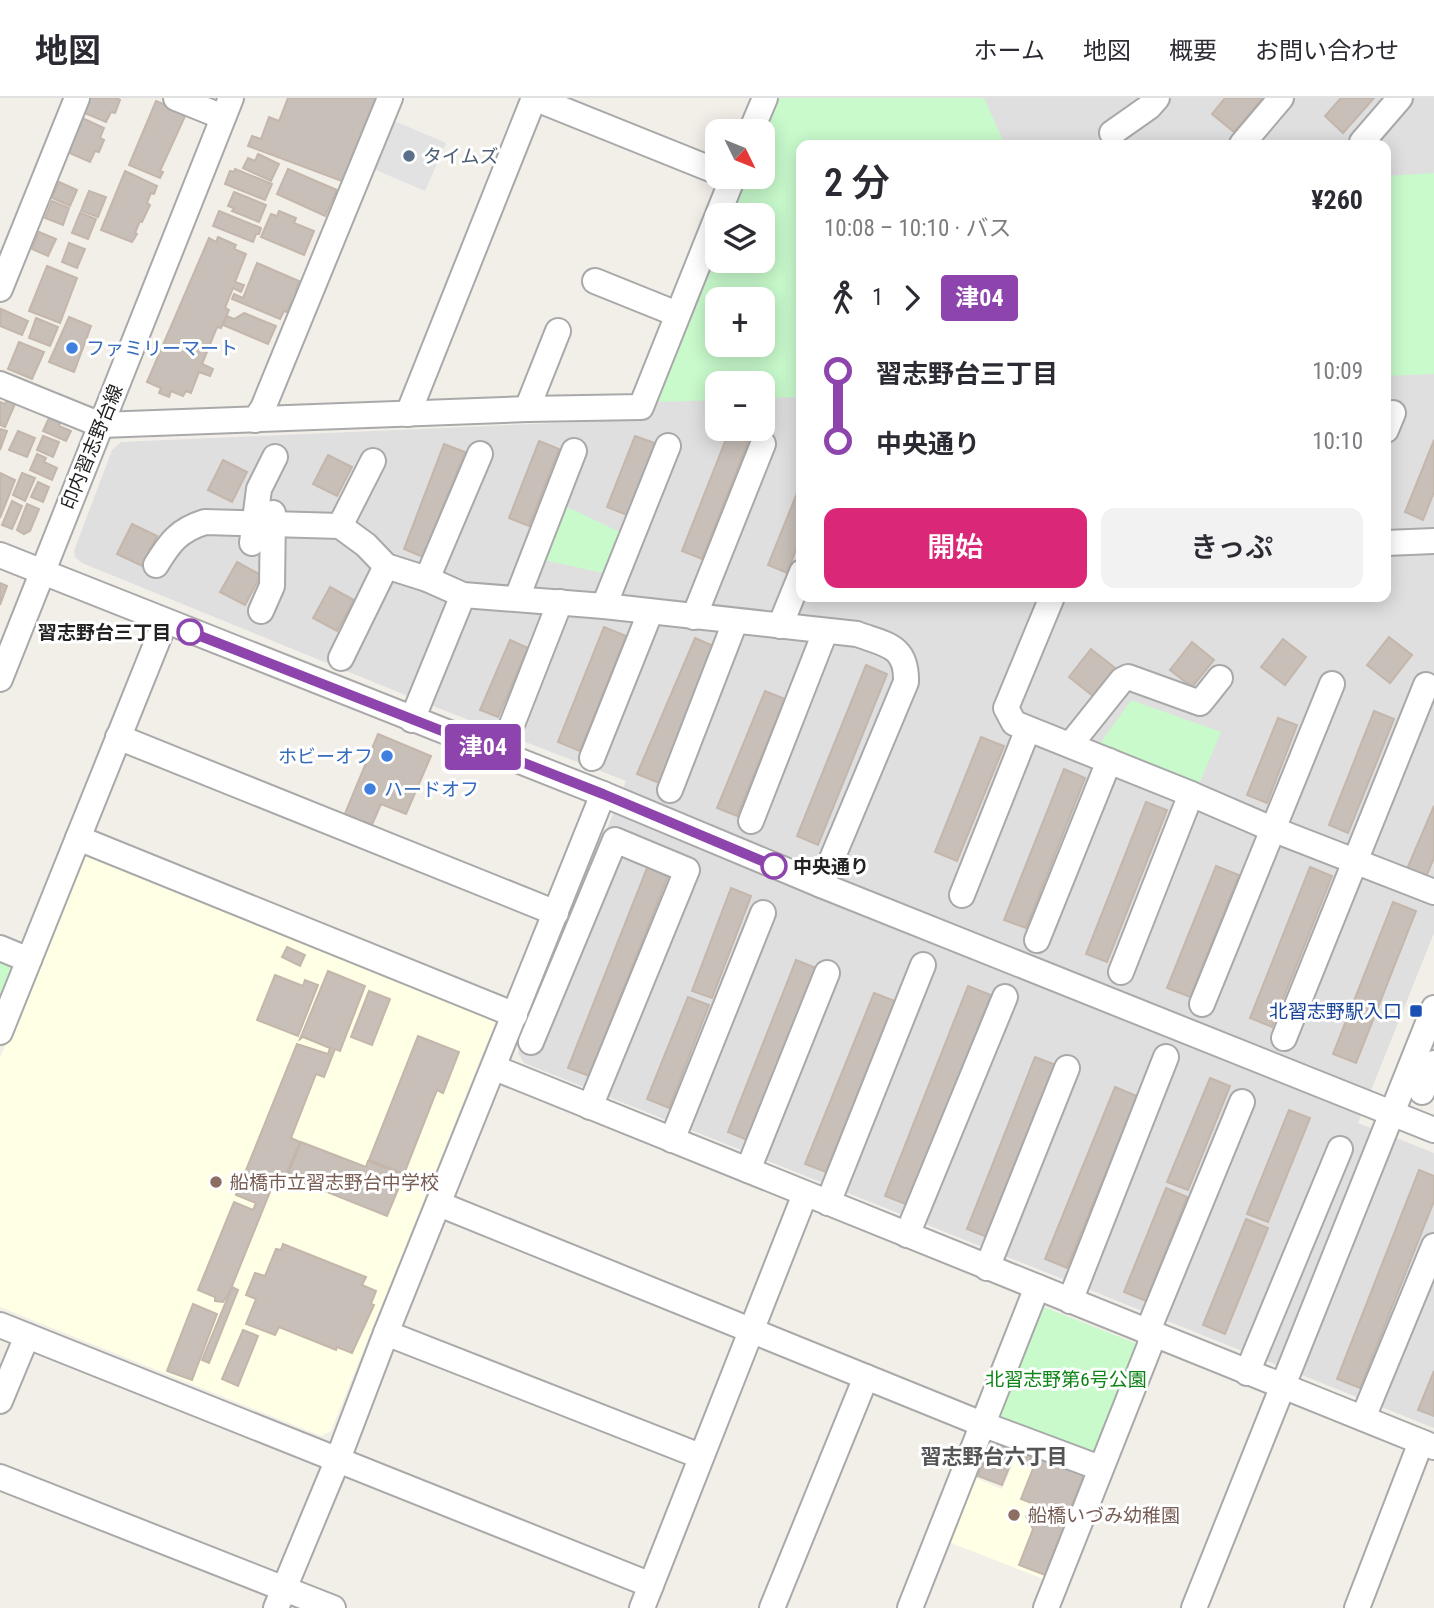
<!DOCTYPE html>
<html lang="ja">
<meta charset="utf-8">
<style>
body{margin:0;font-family:"Roboto Condensed","Noto Sans JP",sans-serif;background:#f2f2f3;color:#2b2b33;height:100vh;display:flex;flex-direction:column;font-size:26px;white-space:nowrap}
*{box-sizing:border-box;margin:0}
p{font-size:23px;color:#7c7c81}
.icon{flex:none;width:38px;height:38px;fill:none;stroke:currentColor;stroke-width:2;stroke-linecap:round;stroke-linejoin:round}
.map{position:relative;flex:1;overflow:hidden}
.sheet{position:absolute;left:796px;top:42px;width:595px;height:462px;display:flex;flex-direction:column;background:#fff;border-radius:14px;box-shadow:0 4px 18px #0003}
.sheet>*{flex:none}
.badge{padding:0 14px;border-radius:5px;font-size:24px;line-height:46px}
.needle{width:46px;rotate:133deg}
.controls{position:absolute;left:705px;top:21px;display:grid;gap:14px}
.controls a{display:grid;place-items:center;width:70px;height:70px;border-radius:14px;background:#fff;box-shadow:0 4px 18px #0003;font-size:35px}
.map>.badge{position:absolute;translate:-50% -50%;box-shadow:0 0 0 4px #fff}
.legs{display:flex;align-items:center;gap:10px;height:77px;padding:0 28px;font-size:23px}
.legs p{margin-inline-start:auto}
.summary{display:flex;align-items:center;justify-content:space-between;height:119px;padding:0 28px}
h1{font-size:38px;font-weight:600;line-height:52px}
.cta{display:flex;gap:14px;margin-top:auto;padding:14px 28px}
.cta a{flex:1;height:80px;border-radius:14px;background:#db2777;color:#fff;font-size:28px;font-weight:600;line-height:80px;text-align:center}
.cta a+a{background:#f2f2f3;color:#2b2b33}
ul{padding:0 28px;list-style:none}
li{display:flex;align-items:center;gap:24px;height:70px;font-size:26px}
li i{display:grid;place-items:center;width:10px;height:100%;margin:0 9px;background:currentColor}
li i::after{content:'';width:18px;height:18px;margin:-9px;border:5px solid;border-radius:50%;background:#fff}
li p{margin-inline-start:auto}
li:first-child i{background:linear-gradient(#0000 50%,currentColor 0)}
li:last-child i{background:linear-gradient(currentColor 50%,#0000 0)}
header{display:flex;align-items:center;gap:42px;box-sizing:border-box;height:98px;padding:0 35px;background:#fff;border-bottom:2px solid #e1e1e2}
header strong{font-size:33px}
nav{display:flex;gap:38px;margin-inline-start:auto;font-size:24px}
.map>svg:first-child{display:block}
.residential{fill:#e0dfdf;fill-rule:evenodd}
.education{fill:#ffffe5}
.park{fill:#c8facc;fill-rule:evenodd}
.parking{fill:#e2e2e2}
.building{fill:#c7bfb8;stroke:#c4b6ab;stroke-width:2}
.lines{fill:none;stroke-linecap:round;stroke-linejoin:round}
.minor-casing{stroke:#a9a9a9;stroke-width:28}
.minor{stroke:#fff;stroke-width:24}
.line-1-casing{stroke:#fff;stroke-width:16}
.line-1{stroke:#8e44ad;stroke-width:10}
.service-dot{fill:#5c6f8a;stroke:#fff;stroke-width:2.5}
.shop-dot{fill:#3f7fe0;stroke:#fff;stroke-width:2.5}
.stop-1-dot{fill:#fff;stroke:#8e44ad;stroke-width:3.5}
.transit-dot{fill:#1a4fb4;stroke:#fff;stroke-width:2.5}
.education-dot{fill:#8d6e63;stroke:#fff;stroke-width:2.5}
.labels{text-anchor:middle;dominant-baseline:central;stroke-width:6;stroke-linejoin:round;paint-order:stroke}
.service-label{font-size:19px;fill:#4e5e75;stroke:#fff;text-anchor:start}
.shop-label{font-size:19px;fill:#366cbe;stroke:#fff;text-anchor:start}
.street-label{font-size:19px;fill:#222;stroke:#fff}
.stop-label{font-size:19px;font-weight:bold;fill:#222;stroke:#fff;text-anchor:end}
.transit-label{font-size:19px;fill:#164399;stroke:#fff;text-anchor:end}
.education-label{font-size:19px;fill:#785e54;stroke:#fff;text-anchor:start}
.park-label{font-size:19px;fill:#0c8416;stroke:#fff}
.neighbourhood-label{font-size:21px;font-weight:bold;fill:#555;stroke:#fff}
</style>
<header>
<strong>地図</strong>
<nav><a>ホーム</a><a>地図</a><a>概要</a><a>お問い合わせ</a></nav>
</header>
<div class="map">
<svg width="1434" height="1510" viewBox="0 0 1434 1510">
<rect width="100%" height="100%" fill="#f2efe9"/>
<path class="residential" d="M775,0H1434V835L1358,1025L1434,1055V1330L524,965L518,955L626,683L420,603L82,465L75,459L74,453L112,352L121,344L647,321L717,145L718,163H763V117H728L744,79H763ZM802,47H1386V499H802ZM718,201H763V247H718ZM718,285H763V331H718Z"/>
<g class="education">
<path d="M91,755L497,920L331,1333L321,1338L0,1209V960L80,761Z"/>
<path d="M1021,1348L1085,1373L1088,1381L1046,1482L946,1443L971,1378L1002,1391Z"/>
</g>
<g class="park">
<path d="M777,0H984L1005,47H802L801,299L763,300V285H718L717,302L657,304L717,151L718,163H763V117H731L746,79H763V35ZM718,201H763V247H718Z"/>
<path d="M1434,75V276L1386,278V78Z"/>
<path d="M563,407L626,437L612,477L544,462Z"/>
<path d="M1131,602L1221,634L1197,691L1097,650Z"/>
<path d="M0,865L12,870L18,877L0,920Z"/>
<path d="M1036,1206L1140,1247L1097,1355L1089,1359L996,1321Z"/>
</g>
<path class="parking" d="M392,22L446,45L425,93L371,70Z"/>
<g class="building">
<path d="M88,0H117L120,2L115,15L111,14L106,24L82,14Z"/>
<path d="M288,0H380L347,85L248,48L252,38L261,41L269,19L279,23Z"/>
<path d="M1225,0H1263L1234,34L1212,16Z"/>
<path d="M1341,0H1374L1343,35L1325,18Z"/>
<path d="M156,3L186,16L160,73L163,74L160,80L129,67Z"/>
<path d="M80,19L104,30L100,40L104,42L99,54L95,53L90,64L65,53Z"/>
<path d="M258,56L279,66L271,83L243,70L248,60L255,63Z"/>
<path d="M235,71L272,86L265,102L225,86L230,73L234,74Z"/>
<path d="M288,71L337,92L325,118L277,96Z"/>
<path d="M125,73L157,88L154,96L151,95L147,105L150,107L142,124L140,123L135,135L137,136L132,144L101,132Z"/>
<path d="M59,84L77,92L70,108L52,100Z"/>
<path d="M89,93L106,99L98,119L81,113Z"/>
<path d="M234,94L266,107L259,124L232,113L234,110L228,108Z"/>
<path d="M52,103L69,110L63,127L45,120Z"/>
<path d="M219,113L261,130L259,136H256L253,144L213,128Z"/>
<path d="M279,113L296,120L294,125L314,133L304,157L261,139L271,116L277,118Z"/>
<path d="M80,115L96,121L88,141L72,135Z"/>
<path d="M39,134L56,141L48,158L32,151Z"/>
<path d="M218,139L236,147L234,151L246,156L235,184L244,187L241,194L233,190L225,210L229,212L221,230L217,229L202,266L213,271L210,278L199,274L191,295L186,293L183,298L171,293L169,299L159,295L161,290L147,284L209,140L216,144Z"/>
<path d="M69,145L85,151L77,170L62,164Z"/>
<path d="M257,165L299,183L296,191L300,192L295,204L292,203L287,214L284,213L280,221L232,201L234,196L243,200Z"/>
<path d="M47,168L77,180L60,225L29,213Z"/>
<path d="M1,211L28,223L22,237L0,228Z"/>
<path d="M244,215L276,228L268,246L223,227L227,218L234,221Z"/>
<path d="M69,219L91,228L74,274L49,264Z"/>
<path d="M36,220L58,229L50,248L29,240Z"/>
<path d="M19,244L44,254L32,281L8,271Z"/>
<path d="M7,302L15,306L5,329L0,327V304L5,306Z"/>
<path d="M49,320L60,324L59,328L71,333L66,343L43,333Z"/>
<path d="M0,331L7,333L0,352Z"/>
<path d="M18,333L35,340L27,359L9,352Z"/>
<path d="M728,336L748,344L702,461L682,453Z"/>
<path d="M43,338L59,344L53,359L37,352Z"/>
<path d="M635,338L655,345L627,417L607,409Z"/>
<path d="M1434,342V394L1423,422L1405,414Z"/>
<path d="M539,343L559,351L529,428L509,420Z"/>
<path d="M444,346L465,354L423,459L404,451Z"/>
<path d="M37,356L46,360L44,364L57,370L52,382L30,372Z"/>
<path d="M328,357L352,369L337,398L313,386Z"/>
<path d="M223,362L247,374L232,404L208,392Z"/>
<path d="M0,375L15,382L0,420Z"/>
<path d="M22,375L35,380L25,403L13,397Z"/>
<path d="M802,383V436L787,475L768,467Z"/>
<path d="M38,384L49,389L43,404L31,399Z"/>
<path d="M12,403L22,408L12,431L2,427Z"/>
<path d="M27,406L39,411L30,433L24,436L17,432Z"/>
<path d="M132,426L157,438L142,468L117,456Z"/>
<path d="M237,464L261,477L245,507L220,494Z"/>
<path d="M0,485L7,488L0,507Z"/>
<path d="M330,489L354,502L337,533L313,520Z"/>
<path d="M604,529L626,538L580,653L558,644Z"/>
<path d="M1389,539L1412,557L1390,585L1367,567Z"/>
<path d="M695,540L716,549L659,685L637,676Z"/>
<path d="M1283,541L1306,559L1285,587L1261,569Z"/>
<path d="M510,542L528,550L498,619L480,612Z"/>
<path d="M1192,544L1214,562L1192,589L1170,572Z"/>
<path d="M1091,551L1115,570L1093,598L1069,579Z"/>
<path d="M866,567L887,576L818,747L797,738Z"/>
<path d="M765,593L785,601L737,718L717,710Z"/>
<path d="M1374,613L1394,621L1348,735L1329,727Z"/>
<path d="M1278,620L1297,627L1267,705L1247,697Z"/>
<path d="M378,636L431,658L406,716L381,706L371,729L344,718Z"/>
<path d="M981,639L1004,648L957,763L935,754Z"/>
<path d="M1064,671L1085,680L1026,830L1004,822Z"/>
<path d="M1146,704L1167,712L1107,864L1086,856Z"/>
<path d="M1434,708V760L1426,779L1407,771Z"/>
<path d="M649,765L670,773L589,978L568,970Z"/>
<path d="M1216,768L1239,777L1190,899L1167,890Z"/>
<path d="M1310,769L1332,778L1272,929L1250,920Z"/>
<path d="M731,790L751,798L712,900L692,893Z"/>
<path d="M1393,804L1416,813L1356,965L1333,956Z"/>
<path d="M287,849L305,857L300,868L282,859Z"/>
<path d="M796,862L816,870L747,1042L728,1034Z"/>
<path d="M328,873L365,888L340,953L335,951L324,979L316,976L291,1040L300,1044L286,1077L278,1074L230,1193L223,1204L215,1203V1199L198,1192L234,1104L253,1112L256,1105L236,1097L297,946L328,956L330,950L303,939L300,941Z"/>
<path d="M275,877L303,888L305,882L318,887L298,938L257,922Z"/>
<path d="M968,888L991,897L908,1107L885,1098Z"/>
<path d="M369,893L390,901L372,947L351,939Z"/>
<path d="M874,895L895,903L826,1074L805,1066Z"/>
<path d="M688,899L709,907L669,1010L647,1001Z"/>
<path d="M418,938L459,954L443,995L437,992L404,1076L369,1062Z"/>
<path d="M1035,959L1056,967L987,1139L967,1131Z"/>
<path d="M1210,980L1230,988L1188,1092L1167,1084Z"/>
<path d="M1115,989L1137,998L1067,1170L1045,1161Z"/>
<path d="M1289,1012L1310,1020L1268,1124L1247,1116Z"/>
<path d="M301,1044L366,1069L368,1063L404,1077L387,1118L287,1078Z"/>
<path d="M1419,1072L1434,1078V1103L1360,1290L1337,1281Z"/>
<path d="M1166,1090L1187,1099L1146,1203L1124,1194Z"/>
<path d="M1246,1121L1268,1130L1225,1236L1203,1227Z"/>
<path d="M283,1146L366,1179L362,1187L376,1193L371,1206L374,1207L352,1255L337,1249L336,1252L279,1229L275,1237L246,1226L256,1201L246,1197L255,1175L265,1178L276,1151L281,1152Z"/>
<path d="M232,1189L238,1192L209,1265L202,1262Z"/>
<path d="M193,1206L217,1216L192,1282L167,1273Z"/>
<path d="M243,1232L258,1238L238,1288L222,1281Z"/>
<path d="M1434,1273V1318L1418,1312Z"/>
<path d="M999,1343L1017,1350L1002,1387L978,1378L991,1347L996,1349Z"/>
<path d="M1025,1352L1033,1355L1028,1367L1020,1364Z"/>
<path d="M1038,1358L1084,1376L1045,1477L1019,1467L1033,1431L1026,1418L1039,1408L1021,1401Z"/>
</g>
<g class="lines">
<defs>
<g id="minor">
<path d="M176,0L223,19"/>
<path d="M534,0L718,74"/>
<path d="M751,33L765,0"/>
<path d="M1112,35L1149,9L1157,0"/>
<path d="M1362,44L1400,0"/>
<path d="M1242,46L1281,0"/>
<path d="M595,183L677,216"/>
<path d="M0,191L77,0"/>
<path d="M0,286L101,327L527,311L641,309L733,79"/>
<path d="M527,311L558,233"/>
<path d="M408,316L534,0"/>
<path d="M255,322L263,310L390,0"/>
<path d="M1386,332L1393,315"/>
<path d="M340,428L373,363"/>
<path d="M252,445L259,391L275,359"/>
<path d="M1386,445L1434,443"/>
<path d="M0,457L603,696L821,787L1434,1032"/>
<path d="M156,467C170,444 179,432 205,424L340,428L366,447L386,468L427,481L463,497L604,508L857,536C886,547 907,547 906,584L821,787"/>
<path d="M427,481L480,356"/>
<path d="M1052,499L1006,610L1014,625L1191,696L1272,731L1434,794"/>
<path d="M517,500L574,353"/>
<path d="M604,508L668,348"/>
<path d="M261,513L272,488L273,415"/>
<path d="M694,519L763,346"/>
<path d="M780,528L802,474"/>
<path d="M341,560L386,468"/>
<path d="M0,581L231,0"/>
<path d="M412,622L463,497"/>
<path d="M511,629L560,504"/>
<path d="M118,639L556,815"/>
<path d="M1070,647L1122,582L1128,579L1200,605L1220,580"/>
<path d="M592,660L650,515"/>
<path d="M670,692L735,524"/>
<path d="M751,723L825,534"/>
<path d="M78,740L515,917"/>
<path d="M962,797L1028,631"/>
<path d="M1037,842L1109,663"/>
<path d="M0,850L29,862"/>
<path d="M1121,874L1191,696"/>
<path d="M1202,906L1332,586"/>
<path d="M0,934L165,524"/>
<path d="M1284,940L1426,587"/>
<path d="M531,944L615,742L687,772L590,1009"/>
<path d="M495,970L1434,1349"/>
<path d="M1422,994L1434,965"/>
<path d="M672,1042L763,815"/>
<path d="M748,1072L827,875"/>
<path d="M828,1105L923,867"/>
<path d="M439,1106L982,1326L1100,1370"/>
<path d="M907,1137L1005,899"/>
<path d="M987,1170L1067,970"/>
<path d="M1070,1203L1166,959"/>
<path d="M0,1227L651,1487"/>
<path d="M386,1235L700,1358"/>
<path d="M1147,1235L1242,1004"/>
<path d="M1247,1275L1340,1051"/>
<path d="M0,1303L27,1238"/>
<path d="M1363,1320L1434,1148"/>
<path d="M0,1379L333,1510"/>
<path d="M276,1510L338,1361L386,1235L603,696"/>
<path d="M642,1510L805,1096"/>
<path d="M772,1510L866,1279"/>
<path d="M910,1510L1037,1189"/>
<path d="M1046,1510L1154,1237"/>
<path d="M1194,1510L1434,910"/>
<path d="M1357,1510L1421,1344"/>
</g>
</defs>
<use href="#minor" class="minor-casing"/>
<use href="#minor" class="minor"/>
</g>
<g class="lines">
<defs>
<path id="line-1" d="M190,534L603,696L774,768"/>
</defs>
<use href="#line-1" class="line-1-casing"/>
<use href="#line-1" class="line-1"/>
</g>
<circle class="service-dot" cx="409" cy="58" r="7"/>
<g class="shop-dot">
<circle cx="72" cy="250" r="7"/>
<circle cx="387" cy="658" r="7"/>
<circle cx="370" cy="691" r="7"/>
</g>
<g class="stop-1-dot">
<circle cx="190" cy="534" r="12"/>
<circle cx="774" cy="768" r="12"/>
</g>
<rect class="transit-dot" x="1409" y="906" width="14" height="14" rx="3.5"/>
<g class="education-dot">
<circle cx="216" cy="1084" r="7"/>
<circle cx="1014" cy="1417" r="7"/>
</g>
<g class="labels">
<g class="service-label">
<text x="423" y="58">タイムズ</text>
</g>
<g class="shop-label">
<text x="86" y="250">ファミリーマート</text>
<text x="373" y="658" text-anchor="end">ホビーオフ</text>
<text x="384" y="691">ハードオフ</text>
</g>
<g class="street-label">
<text transform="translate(92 349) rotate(-68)">印内習志野台線</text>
</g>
<g class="stop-label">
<text x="171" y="534">習志野台三丁目</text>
<text x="793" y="768" text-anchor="start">中央通り</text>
</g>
<g class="transit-label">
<text x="1402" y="913">北習志野駅入口</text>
</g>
<g class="education-label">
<text x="230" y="1084">船橋市立習志野台中学校</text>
<text x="1028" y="1417">船橋いづみ幼稚園</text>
</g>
<g class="park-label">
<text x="1066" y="1281">北習志野第6号公園</text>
</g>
<g class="neighbourhood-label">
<text x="994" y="1359">習志野台六丁目</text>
</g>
</g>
</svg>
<div class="controls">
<a><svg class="needle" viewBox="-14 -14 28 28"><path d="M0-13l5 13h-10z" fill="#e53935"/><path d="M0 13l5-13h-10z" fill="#7c7c81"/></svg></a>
<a><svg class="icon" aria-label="layers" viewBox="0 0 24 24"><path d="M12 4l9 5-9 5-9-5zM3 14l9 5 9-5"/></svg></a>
<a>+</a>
<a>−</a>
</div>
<b class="badge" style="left:483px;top:649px;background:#8e44ad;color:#fff">津04</b>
<section class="sheet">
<div class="summary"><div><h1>2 分</h1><p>10:08 – 10:10 · バス</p></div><b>¥260</b></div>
<div class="legs"><svg class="icon" aria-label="walk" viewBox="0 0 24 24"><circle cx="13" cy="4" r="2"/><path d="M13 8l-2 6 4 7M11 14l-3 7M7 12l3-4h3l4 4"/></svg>1<svg class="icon" aria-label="forward" viewBox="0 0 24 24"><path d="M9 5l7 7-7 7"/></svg><b class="badge" style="background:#8e44ad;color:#fff">津04</b></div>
<ul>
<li><i style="color:#8e44ad"></i><b>習志野台三丁目</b><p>10:09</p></li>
<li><i style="color:#8e44ad"></i><b>中央通り</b><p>10:10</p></li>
</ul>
<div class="cta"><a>開始</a><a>きっぷ</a></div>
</section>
</div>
